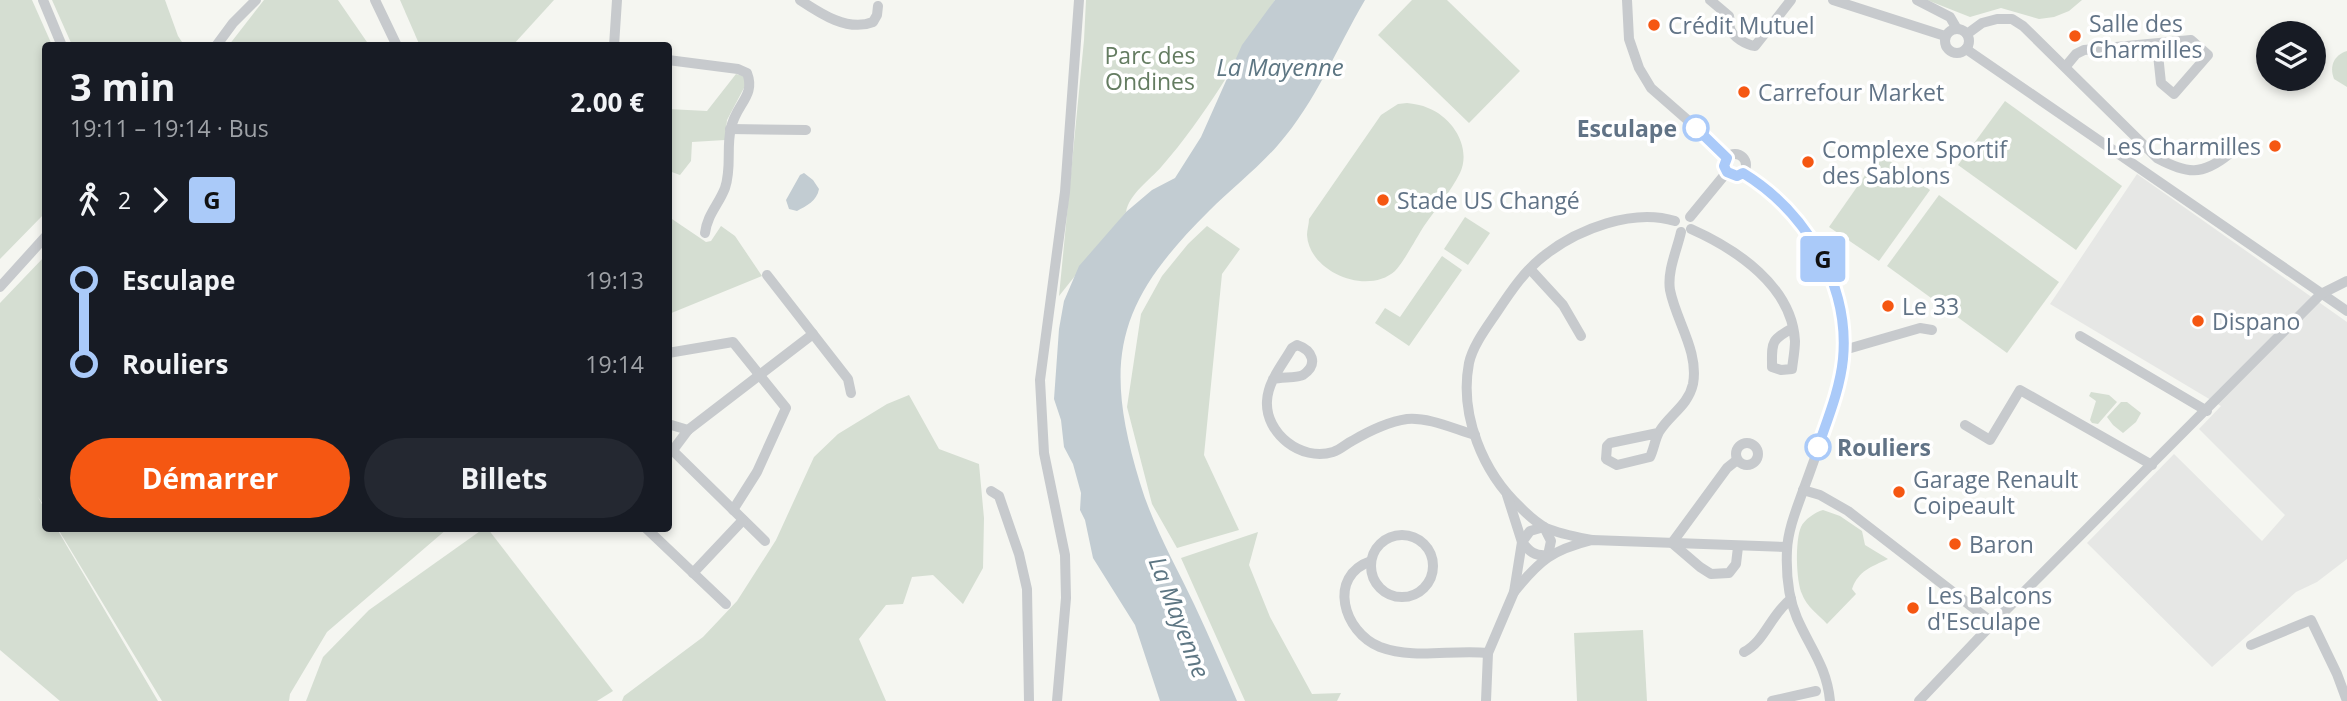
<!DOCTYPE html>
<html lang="fr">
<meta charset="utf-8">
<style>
body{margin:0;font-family:"Open Sans",sans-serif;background:#242831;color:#f1f3f6;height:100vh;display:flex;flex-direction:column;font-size:26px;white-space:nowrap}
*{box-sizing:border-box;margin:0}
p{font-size:23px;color:#9ea1a6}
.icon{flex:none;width:38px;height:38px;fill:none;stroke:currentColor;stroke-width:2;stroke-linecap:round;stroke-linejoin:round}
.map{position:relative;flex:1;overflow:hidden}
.panel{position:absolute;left:42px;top:42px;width:630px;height:490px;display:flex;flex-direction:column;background:#171b24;border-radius:7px;box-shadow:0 4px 10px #0003}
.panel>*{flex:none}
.badge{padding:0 14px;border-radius:5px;font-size:24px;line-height:46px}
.fabs{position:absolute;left:2256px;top:21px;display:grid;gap:14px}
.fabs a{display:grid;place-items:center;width:70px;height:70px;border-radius:50%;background:#171b24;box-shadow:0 4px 10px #0003;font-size:35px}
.map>.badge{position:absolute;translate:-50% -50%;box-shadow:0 0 0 4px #fff}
.legs{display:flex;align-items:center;gap:10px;height:77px;padding:0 28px;font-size:23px}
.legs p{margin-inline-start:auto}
.head{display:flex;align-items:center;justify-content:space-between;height:119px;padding:0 28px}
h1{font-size:38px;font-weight:700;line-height:52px}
.button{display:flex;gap:14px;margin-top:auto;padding:14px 28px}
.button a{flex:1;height:80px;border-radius:42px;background:#f55712;color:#fff;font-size:28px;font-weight:700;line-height:80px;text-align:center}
.button a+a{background:#242831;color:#f1f3f6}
ul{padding:0 28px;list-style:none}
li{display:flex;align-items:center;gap:24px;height:84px;font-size:26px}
li i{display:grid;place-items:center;width:10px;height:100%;margin:0 9px;background:currentColor}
li i::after{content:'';width:18px;height:18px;margin:-9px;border:5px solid;border-radius:50%;background:#171b24}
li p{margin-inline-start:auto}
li:first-child i{background:linear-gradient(#0000 50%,currentColor 0)}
li:last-child i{background:linear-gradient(currentColor 50%,#0000 0)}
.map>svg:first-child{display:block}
.built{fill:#e6e7e5}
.green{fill:#d5ded2}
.water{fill:#c2ccd2}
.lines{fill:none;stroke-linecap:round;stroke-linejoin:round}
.minor{stroke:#c7cacd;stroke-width:10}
.line-1-casing{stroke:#fff;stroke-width:16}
.line-1{stroke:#aacaf9;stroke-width:10}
.poi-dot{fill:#f55712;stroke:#fff;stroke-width:2.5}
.stop-1-dot{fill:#fff;stroke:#aacaf9;stroke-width:3.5}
.labels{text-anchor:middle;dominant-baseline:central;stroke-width:7;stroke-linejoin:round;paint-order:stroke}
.poi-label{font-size:23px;fill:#617386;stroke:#fff;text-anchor:start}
.park-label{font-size:23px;fill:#647c61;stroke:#fff}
.stop-label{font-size:23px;font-weight:bold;fill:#617386;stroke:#fff;text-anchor:end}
.water-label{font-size:24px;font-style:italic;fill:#5d7683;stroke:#fff}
</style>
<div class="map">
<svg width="2347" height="701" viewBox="0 0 2347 701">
<rect width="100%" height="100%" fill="#f5f6f1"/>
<path class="built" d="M2137,174L2347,322V559L2317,582L2296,592L2212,667L2087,543L2174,454L2262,541L2285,515L2199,429L2221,406L2050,304Z"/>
<g class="green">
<path d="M0,0H32L52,45L46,46L45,213L0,259Z"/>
<path d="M52,0H165L178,36L184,45H72Z"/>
<path d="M264,0H338L369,45H229Z"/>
<path d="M400,0H554L513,45L420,46Z"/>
<path d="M1086,0H1275C1239,56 1206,116 1162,166C1150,180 1129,194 1126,212L1059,296L1084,40Z"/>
<path d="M1412,0H1447L1520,71L1469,123L1378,35Z"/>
<path d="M1927,0H2082L2069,11L2054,17L2039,19L2001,8L1970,17Z"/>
<path d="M2347,51V87L2334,79C2329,66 2334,55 2347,51Z"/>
<path d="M736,74L744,76L746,84L727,120L725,140L692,142L691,161L680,175L669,171L668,109L707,111Z"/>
<path d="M2005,101L2122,186L2076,250L1958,165Z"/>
<path d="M1407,103C1414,104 1422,105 1428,108C1452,117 1472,147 1460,173C1451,191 1436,209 1424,226C1417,237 1403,263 1395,271C1367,296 1309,272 1307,235C1307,230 1309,224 1309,219L1381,115L1398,104Z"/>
<path d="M1880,154L1930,190L1879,261L1829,227Z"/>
<path d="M1939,195L2059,282L2007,353L1887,266Z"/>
<path d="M669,217L706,242L711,241L721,226L735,236L762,276L669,314Z"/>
<path d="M1465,217L1490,233L1468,265L1444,249Z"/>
<path d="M1207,226L1240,249L1222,274L1204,455L1239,530L1177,548L1152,504L1127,407L1141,314L1162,276L1188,244Z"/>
<path d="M45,256V507L38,497L45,510L46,528L57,529L158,701H60L0,650V303Z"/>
<path d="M1442,256L1462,270L1409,346L1375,323L1385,308L1400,317Z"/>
<path d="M2091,392L2109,395L2117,402L2098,424L2092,423L2090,420L2096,401L2089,396Z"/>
<path d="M909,395L939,449L979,464L984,518L983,568L963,604L933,575L912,577L903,604L886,605L859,639L886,701H622L624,696L703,637L737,601L776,540L814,457L838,434L887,404Z"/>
<path d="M2121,402H2127L2141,413L2136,422L2123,433L2113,425L2107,417Z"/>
<path d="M1823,510L1840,516L1862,531L1865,545L1888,559C1871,567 1859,570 1852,589L1856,594L1827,624C1819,615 1806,606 1802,594C1796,581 1795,540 1801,527C1804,520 1815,512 1823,510Z"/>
<path d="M58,529H447L327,632L290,694L289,701H162Z"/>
<path d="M483,529H488L613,691L597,701H306L323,657L369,610Z"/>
<path d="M1258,532L1249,565L1270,617L1312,694L1341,693L1337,701H1245L1181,558Z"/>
<path d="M1643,630L1647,701H1577L1574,633Z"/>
</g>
<g class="water">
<path d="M1275,0H1365C1336,49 1316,102 1278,145C1257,169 1231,189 1209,211C1117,302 1102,359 1140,483C1153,526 1175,564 1194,604C1209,636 1223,668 1237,701H1160L1135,625L1093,558L1085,520L1080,510L1081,493L1073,464L1064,447L1061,420L1054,399L1059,329L1064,301L1079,266L1126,212L1152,190L1175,178L1201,137L1242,45Z"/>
<path d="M804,173L813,180L819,189C817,201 806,206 797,211L789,209L786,200L800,175Z"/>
</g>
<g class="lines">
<g class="minor">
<path d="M43,0L62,46"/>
<path d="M375,0L397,46"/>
<path d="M800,0C821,14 848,32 873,22L877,15L878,6"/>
<path d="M1627,0L1629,39L1639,68L1651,88L1707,137L1726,158"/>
<path d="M1710,0L1729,16C1730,20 1729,24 1730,28C1732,37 1747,45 1755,46L1791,0"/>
<path d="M1833,0L1945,36"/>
<path d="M1917,0L1950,17L1957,29"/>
<circle cx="1957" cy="41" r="12"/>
<path d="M1967,34L1982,23L1997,19H2012L2023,26L2157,158C2187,174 2202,176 2229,154"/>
<path d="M216,46L233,23L256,0"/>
<path d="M614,46L617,0"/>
<path d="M1966,49L2347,311"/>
<path d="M668,60L738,69L747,73C756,96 736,104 731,128C726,148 732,167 725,188C719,204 707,215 705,233"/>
<path d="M2066,66L2076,54L2084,50L2191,40L2208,55L2174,94L2161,83L2157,45"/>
<path d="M730,129L806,130"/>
<circle cx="1735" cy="165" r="11"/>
<path d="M1743,173C1812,215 1862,305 1838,387C1829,421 1816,455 1804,488C1797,508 1788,529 1787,550C1786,572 1788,597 1797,618C1810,648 1827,667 1830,701"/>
<path d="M1690,217L1727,172"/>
<path d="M1691,229C1736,249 1792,286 1795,341C1795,350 1793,360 1792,369L1781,370L1772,367C1772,343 1770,340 1793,328"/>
<path d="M1530,269L1563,305L1581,336"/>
<path d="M767,275L848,379L851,393"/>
<path d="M0,287L46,236"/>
<path d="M2080,336L2207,411"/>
<path d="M1844,350L1920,328L1932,330"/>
<path d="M668,353L733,342L786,408L757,472L733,510"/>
<path d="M1273,379C1281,377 1298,378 1303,375C1319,364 1312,350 1297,345L1292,348C1283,364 1268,381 1267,401C1265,433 1301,462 1333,452C1340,450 1346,444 1352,441C1369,431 1387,422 1407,419C1429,417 1454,429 1475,435"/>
<path d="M668,424L688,430"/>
<path d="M1965,425L1990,440L2020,390L2152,465"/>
<path d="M1658,433L1610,443L1607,446L1606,459L1617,465L1650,457C1654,449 1655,439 1659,432C1670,414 1688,406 1693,384C1699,351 1676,321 1670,290C1667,271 1677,250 1681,232"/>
<circle cx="1747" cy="454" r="11"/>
<path d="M670,448L765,541"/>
<path d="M673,450L688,430L813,334"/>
<path d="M1737,460L1727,468L1672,543L1700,567L1711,574L1729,573L1736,564L1738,547"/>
<path d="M1803,490L1820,495L1848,511L1993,623"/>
<path d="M991,491L999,496L1019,554L1027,589L1029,701"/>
<path d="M1544,527L1551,541L1548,555C1535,557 1529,551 1522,542L1530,531Z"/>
<path d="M646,528L726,604"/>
<circle cx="1402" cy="566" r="31"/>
<path d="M1592,540C1577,537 1560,534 1546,528C1537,523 1528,515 1521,508C1483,473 1459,415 1469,363C1473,345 1487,327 1497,312C1511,291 1525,270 1545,255C1578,229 1633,208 1675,221"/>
<path d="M1371,561C1327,576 1343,632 1380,647C1415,660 1452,649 1488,653"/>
<path d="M693,573L743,520"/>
<path d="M1514,592C1540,560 1552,550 1592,540L1787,547"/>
<path d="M2251,645L2311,620L2337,674L2347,701"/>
<path d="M1744,652C1765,641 1771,614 1791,599"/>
<path d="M1057,701L1066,598L1065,555L1044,453L1040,380L1065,192L1079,0"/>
<path d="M1486,701L1488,653L1514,592L1522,542L1507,495"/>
<path d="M1772,701L1816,691"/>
<path d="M1919,701L1993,623L2321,294L2347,281"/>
</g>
</g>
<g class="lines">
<defs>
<path id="line-1" d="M1696,128L1727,158L1724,166L1727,172L1737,176L1743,173C1805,211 1850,284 1843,359C1840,389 1828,418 1818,447"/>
</defs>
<use href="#line-1" class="line-1-casing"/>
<use href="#line-1" class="line-1"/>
</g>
<g class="poi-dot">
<circle cx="1654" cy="25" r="7"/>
<circle cx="2075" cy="36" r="7"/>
<circle cx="1744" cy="92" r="7"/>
<circle cx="2275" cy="146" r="7"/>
<circle cx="1808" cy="162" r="7"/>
<circle cx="1383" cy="200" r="7"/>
<circle cx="1888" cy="306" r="7"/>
<circle cx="2198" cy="321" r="7"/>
<circle cx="1899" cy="492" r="7"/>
<circle cx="1955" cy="544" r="7"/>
<circle cx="1913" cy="608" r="7"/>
</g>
<g class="stop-1-dot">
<circle cx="1696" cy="128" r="12"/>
<circle cx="1818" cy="447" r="12"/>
</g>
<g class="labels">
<g class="poi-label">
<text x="2089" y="23">Salle des<tspan x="2089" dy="26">Charmilles</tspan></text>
<text x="1668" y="25">Crédit Mutuel</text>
<text x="1758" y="92">Carrefour Market</text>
<text x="2261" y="146" text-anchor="end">Les Charmilles</text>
<text x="1822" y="149">Complexe Sportif<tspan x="1822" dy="26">des Sablons</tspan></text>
<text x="1397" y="200">Stade US Changé</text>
<text x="1902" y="306">Le 33</text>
<text x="2212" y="321">Dispano</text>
<text x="1913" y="479">Garage Renault<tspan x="1913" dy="26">Coipeault</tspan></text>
<text x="1969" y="544">Baron</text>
<text x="1927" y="595">Les Balcons<tspan x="1927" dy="26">d'Esculape</tspan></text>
</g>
<g class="park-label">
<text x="1150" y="55">Parc des<tspan x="1150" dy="26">Ondines</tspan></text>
</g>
<g class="stop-label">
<text x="1677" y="128">Esculape</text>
<text x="1837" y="447" text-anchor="start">Rouliers</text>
</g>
<g class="water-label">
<text x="1280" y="66">La Mayenne</text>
<text transform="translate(1180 617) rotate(69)">La Mayenne</text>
</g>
</g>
</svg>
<div class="fabs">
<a><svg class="icon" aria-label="layers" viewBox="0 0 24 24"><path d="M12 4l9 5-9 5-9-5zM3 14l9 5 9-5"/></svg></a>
</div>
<b class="badge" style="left:1823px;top:259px;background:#aacaf9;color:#111">G</b>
<section class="panel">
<div class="head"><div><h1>3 min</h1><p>19:11 – 19:14 · Bus</p></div><b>2.00 €</b></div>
<div class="legs"><svg class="icon" aria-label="walk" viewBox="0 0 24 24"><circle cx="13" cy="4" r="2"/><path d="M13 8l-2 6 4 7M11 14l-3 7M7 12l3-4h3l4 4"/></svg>2<svg class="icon" aria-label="forward" viewBox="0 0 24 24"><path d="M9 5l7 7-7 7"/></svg><b class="badge" style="background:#aacaf9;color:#111">G</b></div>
<ul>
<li><i style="color:#aacaf9"></i><b>Esculape</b><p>19:13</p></li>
<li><i style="color:#aacaf9"></i><b>Rouliers</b><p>19:14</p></li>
</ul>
<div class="button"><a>Démarrer</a><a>Billets</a></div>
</section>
</div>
